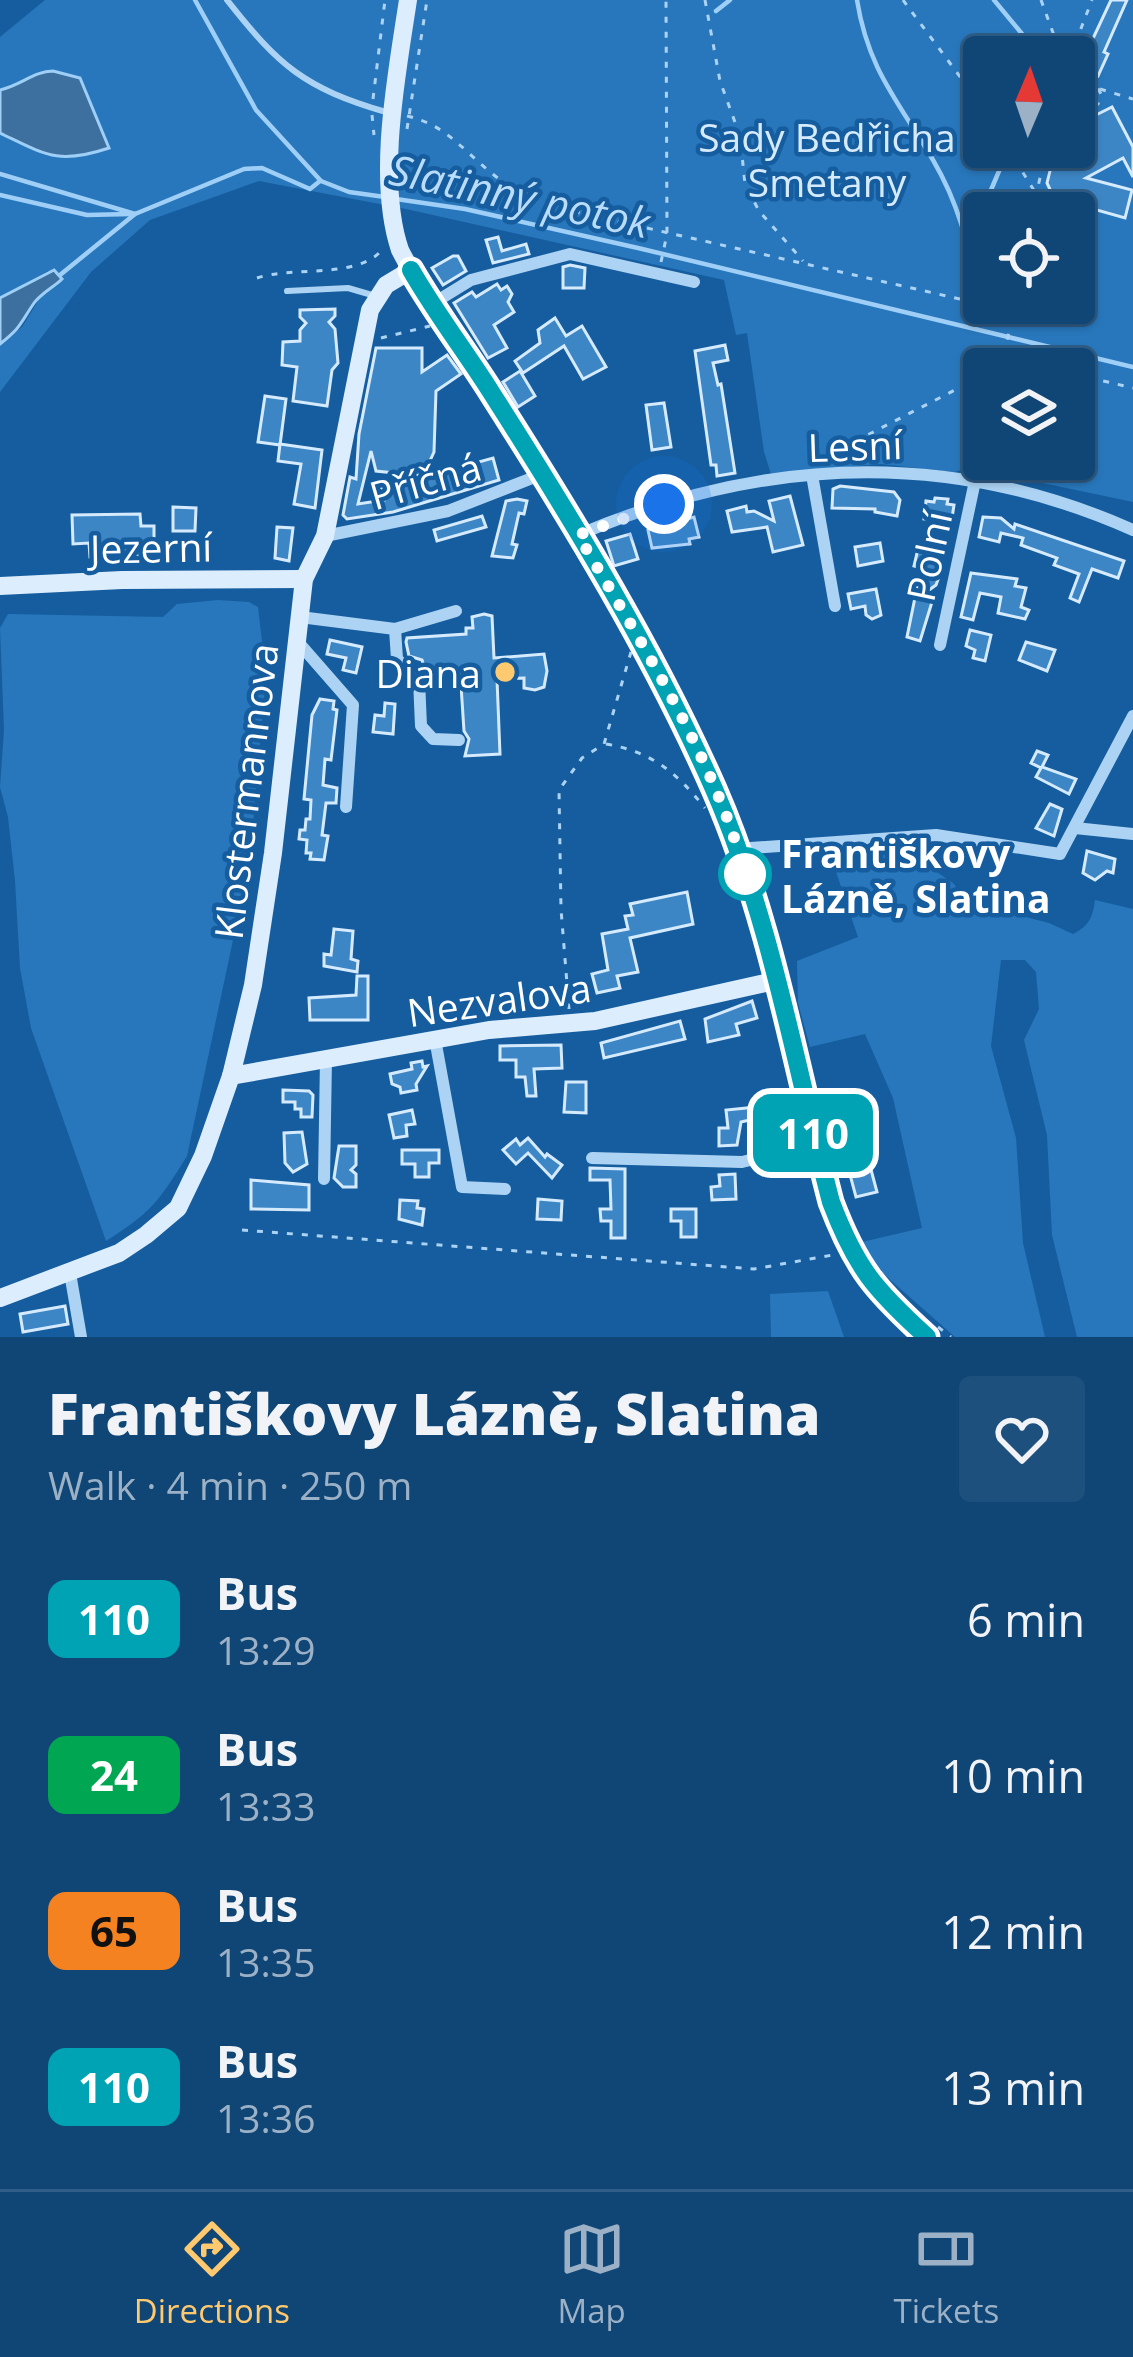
<!DOCTYPE html>
<meta charset="utf-8">
<style>
body{margin:0;font-family:"Open Sans",sans-serif;background:#1e507e;color:#f1f3f6;height:100vh;display:flex;flex-direction:column;font-size:45px;white-space:nowrap}
*{box-sizing:border-box;margin:0}
p{font-size:39px;color:#9cb1c5}
.icon{flex:none;width:66px;height:66px;fill:none;stroke:currentColor;stroke-width:2;stroke-linecap:round;stroke-linejoin:round}
.map{position:relative;height:1337px;overflow:hidden}
.details{display:flex;flex-direction:column;background:#104676;flex:1}
.details>*{flex:none}
.badge{padding:0 24px;border-radius:18px;font-size:42px;line-height:78px}
.needle{width:78px;rotate:2deg}
.buttons{position:absolute;left:963px;top:36px;display:grid;gap:24px}
.buttons a{display:grid;place-items:center;width:132px;height:132px;border-radius:12px;background:#104676;box-shadow:0 3px 9px #0004,0 0 0 3px #305e88;font-size:60px}
.you{position:absolute;width:60px;height:60px;margin:-30px;border:9px solid #fff;border-radius:50%;background:#1a73e8;box-shadow:0 0 0 18px #1a73e833}
.map>.badge{position:absolute;translate:-50% -50%;box-shadow:0 0 0 6px #fff}
.round{display:grid;place-items:center;flex:none;width:126px;height:126px;border-radius:12px;background:#1e507e}
.overview{display:flex;align-items:center;justify-content:space-between;height:204px;padding:0 48px}
h1{font-size:57px;font-weight:800;line-height:90px}
ul{padding:0;list-style:none}
li{display:flex;align-items:center;gap:36px;height:156px;padding:0 48px}
li div{flex:1}
li b{display:block;font-size:45px}
li em{font-style:normal}
li .badge{min-width:132px;font-weight:700;text-align:center}
.tab-bar{display:flex;justify-content:space-around;align-items:center;height:168px;border-top:3px solid #305e88;background:#104676;font-size:33px;color:#9cb1c5}
.tab-bar a{display:grid;justify-items:center;gap:6px}
.tab-bar .current{color:#ffc96f}
.map>svg:first-child{display:block}
.green{fill:#2877bc;fill-rule:evenodd}
.water{fill:#3d709f;stroke:#9fcff6;stroke-width:3}
.lines{fill:none;stroke-linecap:round;stroke-linejoin:round}
.stream{stroke:#9fcff6;stroke-width:4.5}
.building{fill:#3d86c5;stroke:#d5ebfd;stroke-width:3}
.path{stroke:#acd3f3;stroke-width:3;stroke-dasharray:6 9;stroke-linecap:butt}
.lane{stroke:#acd3f3;stroke-width:6}
.street{stroke:#acd3f3;stroke-width:12}
.secondary{stroke:#dcedfd;stroke-width:18}
.line-casing{stroke:#fff;stroke-width:27}
.line{stroke:#00a3b4;stroke-width:18}
.walk{stroke:#fff;stroke-width:12;stroke-dasharray:0 21.6}
.poi-dot{fill:#ffc96f;stroke:#155d9e;stroke-width:4.5}
.stop-dot{fill:#fff;stroke:#00a3b4;stroke-width:6}
.labels{text-anchor:middle;dominant-baseline:central;stroke-width:9;stroke-linejoin:round;paint-order:stroke}
.park-label{font-size:39px;fill:#d5ebfd;stroke:#155d9e}
.street-label{font-size:39px;fill:#fff;stroke:#155d9e}
.poi-label{font-size:39px;fill:#fff;stroke:#155d9e;text-anchor:end}
.stop-label{font-size:39px;font-weight:bold;fill:#fff;stroke:#155d9e;text-anchor:start}
.water-label{font-size:42px;font-style:italic;fill:#b9dcfa;stroke:#155d9e}
</style>
<div class="map">
<svg width="1133" height="1337" viewBox="0 0 1133 1337">
<rect width="100%" height="100%" fill="#155d9e"/>
<g class="green">
<path d="M45,0H1133V502L970,468L954,472L880,464L771,474L764,452L747,333L736,335L724,280L406,209L259,181L150,220L91,272L0,392V344L22,327L43,293L58,284L48,271L0,298V133C44,154 60,165 109,148L80,78L38,72L19,87L0,90V37ZM984,57H1074V147H984ZM984,213H1074V303H984ZM984,369H1074V459H984Z"/>
<path d="M218,600L249,602L258,607L266,676L247,892L242,898L187,1156C159,1201 152,1212 106,1241L31,1028L20,968L15,881L8,817L0,787L4,730L0,628L8,614L163,617L177,604Z"/>
<path d="M872,849L901,854L931,868L953,883L968,902L1049,923L1073,934C1089,926 1093,917 1095,900L1133,909V1337H1077L1052,1235L1047,1135L1024,1040L1039,1009L1036,972L1025,960H1001L991,1046L1016,1138L1023,1243L1045,1337H955L879,1270L862,1242L922,1228L893,1098L865,1034L810,1047L798,1003L797,961L858,937L832,860Z"/>
<path d="M828,1291L844,1337H771L770,1294Z"/>
</g>
<g class="water">
<path d="M53,71L80,78L109,148C58,165 46,155 0,133V90C20,86 34,71 53,71Z"/>
<path d="M54,270L62,279C53,288 39,294 32,306C19,326 20,328 0,344V298Z"/>
</g>
<g class="lines">
<g class="stream">
<path d="M195,0L256,110L321,181L349,192L385,197"/>
<path d="M857,0C868,70 899,102 933,160C956,199 972,248 974,294"/>
<path d="M994,0L1037,52"/>
<path d="M716,11L730,0"/>
<path d="M0,174L135,214L244,169L262,168L310,189L320,181"/>
<path d="M0,195L87,215L130,214"/>
<path d="M396,199L465,209L638,248L1133,367"/>
<path d="M969,242L1002,164"/>
<path d="M60,275L135,214"/>
</g>
</g>
<g class="building">
<path d="M1111,0H1127L1104,52L1108,54L1098,76L1075,66L1086,43L1090,45Z"/>
<path d="M1112,107L1133,147V177L1123,158L1086,178L1132,190L1125,218L1054,198L1047,183L1056,147H1074V114L1090,118Z"/>
<path d="M498,237L502,251L526,244L529,254L493,263L486,240Z"/>
<path d="M453,256H458L466,271L443,285L432,268Z"/>
<path d="M570,265L585,268L584,288H563V267Z"/>
<path d="M497,284L501,290L507,286L512,294L508,302L514,312L494,325L507,348L488,358L454,303L472,292L476,297Z"/>
<path d="M335,309V316L329,322L335,329L338,363L332,370L327,406L293,401L297,367L282,365L283,342L300,341V330L306,323L300,317V310Z"/>
<path d="M555,318L566,336L582,326L606,367L583,379L564,346L523,373L515,361L540,343L538,330Z"/>
<path d="M725,345L728,360L713,363L718,385L721,384L735,473L717,476L716,465H711L695,351Z"/>
<path d="M376,348H422V372L447,355L461,374L436,391L434,452L423,476L376,471L371,451L358,504L384,500L381,489L493,458L499,480L393,512L347,519L343,515L350,477L356,479L359,434Z"/>
<path d="M520,371L535,396L518,407L503,382Z"/>
<path d="M265,396L286,399L280,445L258,442Z"/>
<path d="M664,403L671,447L652,450L646,405Z"/>
<path d="M280,444L322,450L315,508L294,504L301,464L278,461Z"/>
<path d="M840,486L894,492L900,500L897,516L875,512V509L832,508L833,489Z"/>
<path d="M790,496L803,545L773,552L767,527L732,532L727,511L746,506L747,512L754,511L774,521L769,501Z"/>
<path d="M935,498L948,499L947,504L954,505L952,518L945,517V521L924,519L926,501L934,502Z"/>
<path d="M517,499L527,501L524,514L519,513L512,544L517,545L513,558L492,556L506,501Z"/>
<path d="M173,507L196,508L195,531H173Z"/>
<path d="M140,514L141,526H154V542H141L142,556L90,557L89,543L73,544L72,515Z"/>
<path d="M482,516L486,527L437,541L434,530Z"/>
<path d="M694,517L699,537L689,539L690,544L652,548L648,530Z"/>
<path d="M983,517L1001,518L1014,529L1015,524L1124,561L1118,578L1092,569L1079,602L1070,598L1079,574L1054,565L1057,558L1021,545L1023,538L1001,533L999,542L979,537Z"/>
<path d="M277,527L293,528L289,561L275,558Z"/>
<path d="M630,534L638,559L614,566L606,541Z"/>
<path d="M880,543L883,561L858,566L855,547Z"/>
<path d="M918,549L931,551L929,563L939,565L940,574L936,585L918,598L932,602L920,641L907,637L921,568L914,566Z"/>
<path d="M971,573L1017,579L1015,586L1026,588L1021,607L1029,610L1025,619L998,613L1001,597L980,593L973,620L961,617Z"/>
<path d="M876,589L881,615L872,619L866,615L865,606L851,609L848,594Z"/>
<path d="M484,614L492,616L494,658L544,654L547,671L544,687L535,690L524,688V678L497,679L500,754L465,756L469,739L464,731L460,670L426,672L422,660L409,656L406,642L407,638L466,634V628H473L472,617Z"/>
<path d="M970,630L991,635L985,661L973,658L975,650L966,646Z"/>
<path d="M330,640L362,647L356,673L343,670L346,658L327,654Z"/>
<path d="M1026,642L1055,650L1047,671L1019,660Z"/>
<path d="M320,699L334,701L333,709L337,710L331,760L325,759L323,785L337,788L336,803H326L322,835L328,836L324,860L310,859L311,853H306L307,840L299,839L300,830H305L306,819H310L311,800L304,799L312,715Z"/>
<path d="M385,703L395,704L393,734L373,732L375,715L384,716Z"/>
<path d="M1037,751L1048,755L1042,767L1076,779L1069,794L1036,777L1041,768L1031,763Z"/>
<path d="M1050,804L1062,809L1054,836L1036,828Z"/>
<path d="M1087,851L1115,859L1113,873L1107,871L1095,880L1083,873Z"/>
<path d="M687,892L693,924L630,938L638,972L617,976L620,988L597,993L592,974L608,970L602,934L628,929L625,916L633,915L630,904Z"/>
<path d="M334,929L353,931L351,959L358,961L357,972L324,966V954L331,955Z"/>
<path d="M357,976H368V1020H310L309,998L356,995Z"/>
<path d="M752,1001L757,1018L736,1024L739,1035L708,1042L705,1019Z"/>
<path d="M680,1021L685,1039L604,1058L601,1043Z"/>
<path d="M561,1045L562,1068L534,1069L536,1096H527L525,1077H516V1060H500V1046Z"/>
<path d="M422,1061L423,1067L427,1066L416,1084L417,1090L401,1093L400,1087L392,1084L390,1074L412,1069L411,1063Z"/>
<path d="M566,1082H586V1113L564,1112Z"/>
<path d="M283,1090L309,1091L313,1095L312,1117H301V1109H295V1102H283Z"/>
<path d="M757,1107L758,1118L741,1122L737,1145L719,1146V1128H728L726,1110Z"/>
<path d="M412,1110L415,1124L406,1125L407,1136L394,1138L389,1115Z"/>
<path d="M789,1115L794,1139L773,1143L768,1119Z"/>
<path d="M302,1132L307,1164L293,1172L285,1163L284,1133Z"/>
<path d="M528,1138L545,1157L547,1154L562,1165L552,1178L528,1153L516,1164L503,1150L516,1139L520,1145Z"/>
<path d="M339,1146H356V1165L351,1170L356,1174V1187H343L334,1178Z"/>
<path d="M402,1150H439V1163H429V1177H415V1164H402Z"/>
<path d="M866,1151L877,1192L856,1197L845,1156Z"/>
<path d="M590,1168L625,1169V1238H611V1221H601L600,1209H611L610,1180H590Z"/>
<path d="M735,1174L736,1199L712,1200L711,1187L720,1186L719,1175Z"/>
<path d="M251,1180L309,1185V1210L251,1209Z"/>
<path d="M538,1199L562,1201L561,1220L537,1219Z"/>
<path d="M400,1200L418,1201L417,1208L424,1209L422,1225L399,1219Z"/>
<path d="M671,1209H696V1237H681V1221H671Z"/>
<path d="M65,1306L68,1324L23,1332L20,1314Z"/>
</g>
<g class="lines">
<g class="path">
<path d="M705,0L720,81L740,136L745,184L759,211L803,261"/>
<path d="M903,0L984,109"/>
<path d="M1041,0L1062,57"/>
<path d="M1070,57L1092,0"/>
<path d="M1074,73L1094,81L1101,94L1098,104L1090,109L1074,106"/>
<path d="M1074,85L1083,80"/>
<path d="M1100,89L1133,99"/>
<path d="M373,99L385,0"/>
<path d="M372,115L374,135"/>
<path d="M407,116C447,125 463,151 494,175C512,190 533,198 554,207L1013,311"/>
<path d="M407,129L427,0"/>
<path d="M1007,147L1035,192"/>
<path d="M1032,213L1047,147"/>
<path d="M661,262L667,234L666,0"/>
<path d="M257,278C294,266 357,279 382,250"/>
<path d="M381,338L430,326"/>
<path d="M1006,358L1052,369"/>
<path d="M1001,369L1015,303"/>
<path d="M1074,374L1133,388"/>
<path d="M815,462L984,375"/>
<path d="M978,472L984,451"/>
<path d="M606,744C652,752 676,772 705,808"/>
<path d="M569,1009L561,909L559,790L582,758L604,744L631,652"/>
<path d="M242,1230L754,1269L838,1254"/>
<path d="M938,1327L951,1337"/>
</g>
<g class="lane">
<path d="M227,0C279,66 304,88 386,112"/>
<path d="M287,291L348,288L372,295"/>
</g>
<g class="street">
<path d="M432,304L471,280L570,254L694,282"/>
<path d="M812,475L835,606"/>
<path d="M578,535C762,457 949,448 1133,530"/>
<path d="M325,536L448,511L540,475"/>
<path d="M300,617L395,629L397,659L419,680L421,726L433,739L459,740"/>
<path d="M395,629L456,611"/>
<path d="M298,642L353,705L346,807"/>
<path d="M940,645L975,481"/>
<path d="M1075,828L1133,834"/>
<path d="M737,849L936,835L1060,854L1133,716"/>
<path d="M435,1039L462,1187L505,1189"/>
<path d="M592,1158L742,1162L816,1144"/>
<path d="M324,1179L326,1059"/>
<path d="M70,1273L81,1337"/>
</g>
<g class="secondary">
<path d="M408,0C397,73 376,179 400,250C426,301 462,346 493,395C572,523 656,652 715,791C770,922 795,1065 831,1202C857,1268 875,1290 927,1337"/>
<path d="M0,586L122,580L304,579"/>
<path d="M231,1076L489,1030L595,1021L774,981"/>
<path d="M0,1298L119,1253L146,1235L178,1208L203,1156L231,1076L253,985L273,853L304,579L325,536L370,310L386,285L411,270"/>
</g>
</g>
<g class="lines">
<defs>
<path id="line" d="M411,270C435,312 465,351 491,392C572,519 653,651 714,789C771,919 795,1065 831,1202C856,1268 875,1290 927,1337"/>
</defs>
<use href="#line" class="line-casing"/>
<use href="#line" class="line"/>
<path class="walk" d="M664,504L578,535C639,638 716,762 745,874"/>
</g>
<circle class="poi-dot" cx="505" cy="672" r="12"/>
<circle class="stop-dot" cx="745" cy="874" r="24"/>
<g class="labels">
<g class="park-label">
<text x="827" y="136">Sady Bedřicha<tspan x="827" dy="45">Smetany</tspan></text>
</g>
<g class="street-label">
<text transform="translate(855 445) rotate(-2)">Lesní</text>
<text transform="translate(425 480) rotate(-16)">Příčná</text>
<text transform="translate(151 547) rotate(-1)">Jezerní</text>
<text transform="translate(928 556) rotate(-78)">Polní</text>
<text transform="translate(245 791) rotate(-83)">Klostermannova</text>
<text transform="translate(499 999) rotate(-8)">Nezvalova</text>
</g>
<g class="poi-label">
<text x="481" y="672">Diana</text>
</g>
<g class="stop-label">
<text x="781" y="852">Františkovy<tspan x="781" dy="45">Lázně, Slatina</tspan></text>
</g>
<g class="water-label">
<text transform="translate(520 195) rotate(12)">Slatinný potok</text>
</g>
</g>
</svg>
<div class="buttons">
<a><svg class="needle" viewBox="-14 -14 28 28"><path d="M0-13l5 13h-10z" fill="#e53935"/><path d="M0 13l5-13h-10z" fill="#9cb1c5"/></svg></a>
<a><svg class="icon" aria-label="locate" viewBox="0 0 24 24"><circle cx="12" cy="12" r="6"/><path d="M12 2v4M12 18v4M2 12h4M18 12h4"/></svg></a>
<a><svg class="icon" aria-label="layers" viewBox="0 0 24 24"><path d="M12 4l9 5-9 5-9-5zM3 14l9 5 9-5"/></svg></a>
</div>
<div class="you" style="left:664px;top:504px"></div>
<b class="badge" style="left:813px;top:1133px;background:#00a3b4;color:#fff">110</b>
</div>
<section class="details">
<div class="overview"><div><h1>Františkovy Lázně, Slatina</h1><p>Walk · 4 min · 250 m</p></div><a class="round"><svg class="icon" aria-label="heart" viewBox="0 0 24 24"><path d="M12 20l-8-8c-3-5 5-10 8-4 3-6 11-1 8 4z"/></svg></a></div>
<ul>
<li><span class="badge" style="background:#00a3b4;color:#fff">110</span><div><b>Bus</b><p>13:29</p></div><em>6 min</em></li>
<li><span class="badge" style="background:#00a651;color:#fff">24</span><div><b>Bus</b><p>13:33</p></div><em>10 min</em></li>
<li><span class="badge" style="background:#f58220;color:#111">65</span><div><b>Bus</b><p>13:35</p></div><em>12 min</em></li>
<li><span class="badge" style="background:#00a3b4;color:#fff">110</span><div><b>Bus</b><p>13:36</p></div><em>13 min</em></li>
</ul>
</section>
<nav class="tab-bar">
<a class="current"><svg class="icon" aria-label="directions" viewBox="0 0 24 24"><path d="M12 3l9 9-9 9-9-9zM9 14v-3h6M13 9l2 2-2 2"/></svg>Directions</a>
<a><svg class="icon" aria-label="map" viewBox="0 0 24 24"><path d="M3 6l6-2 6 2 6-2v14l-6 2-6-2-6 2zM9 4v14M15 6v14"/></svg>Map</a>
<a><svg class="icon" aria-label="tickets" viewBox="0 0 24 24"><path d="M3 7h18v10H3zM15 7v10"/></svg>Tickets</a>
</nav>
